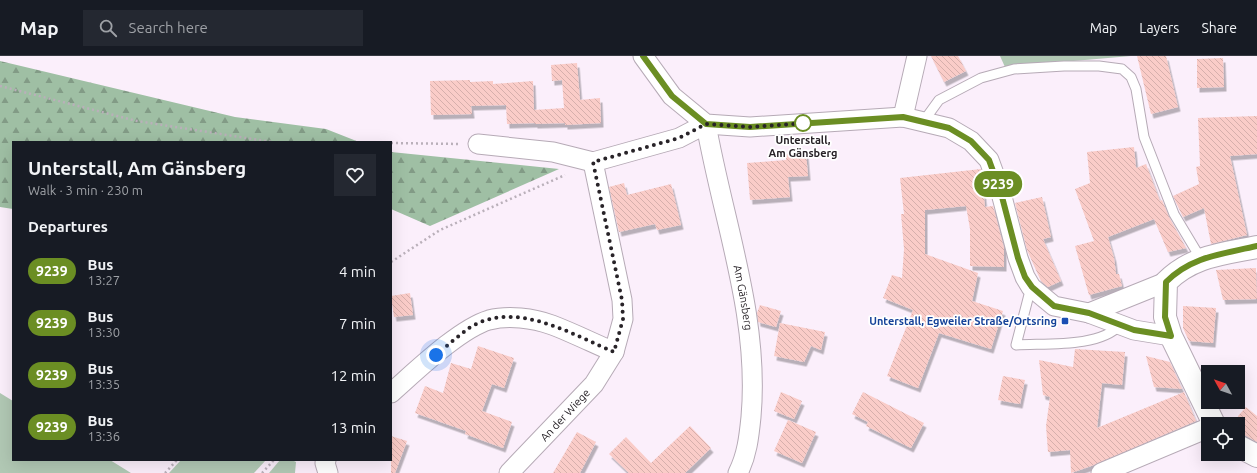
<!DOCTYPE html>
<meta charset="utf-8">
<style>
body{margin:0;font-family:Ubuntu,sans-serif;background:#242831;color:#f1f3f6;height:100vh;display:flex;flex-direction:column;font-size:15px;white-space:nowrap}
*{box-sizing:border-box;margin:0}
p{font-size:13px;color:#9ea1a6}
.icon{flex:none;width:22px;height:22px;fill:none;stroke:currentColor;stroke-width:2;stroke-linecap:round;stroke-linejoin:round}
.map{position:relative;flex:1;overflow:hidden}
.sheet{position:absolute;left:12px;top:85px;width:380px;height:320px;display:flex;flex-direction:column;background:#171b24;border-radius:0px;box-shadow:0 4px 16px #0002}
.sheet>*{flex:none}
.badge{padding:0 8px;border-radius:13px;font-size:14px;line-height:26px}
.needle{width:26px;rotate:310deg}
.tools{position:absolute;left:1201px;top:309px;display:grid;gap:8px}
.tools a{display:grid;place-items:center;width:44px;height:44px;border-radius:0px;background:#171b24;box-shadow:0 4px 16px #0002;font-size:20px}
.you{position:absolute;width:20px;height:20px;margin:-10px;border:3px solid #fff;border-radius:50%;background:#1a73e8;box-shadow:0 0 0 6px #1a73e833}
.map>.badge{position:absolute;translate:-50% -50%;box-shadow:0 0 0 2px #fff}
h2{padding:0 16px;font-size:15px;line-height:36px}
.round{display:grid;place-items:center;flex:none;width:42px;height:42px;border-radius:0px;background:#242831}
.summary{display:flex;align-items:center;justify-content:space-between;height:68px;padding:0 16px}
h1{font-size:19px;font-weight:700;line-height:30px}
ul{padding:0;list-style:none}
li{display:flex;align-items:center;gap:12px;height:52px;padding:0 16px}
li div{flex:1}
li b{display:block;font-size:15px}
li em{font-style:normal}
li .badge{min-width:44px;font-weight:700;text-align:center}
header{display:flex;align-items:center;gap:24px;box-sizing:border-box;height:56px;padding:0 20px;background:#171b24;border-bottom:1px solid #363941}
header strong{font-size:19px}
nav{display:flex;gap:22px;margin-inline-start:auto;font-size:14px}
.search{width:280px;height:36px;background:#242831;display:flex;align-items:center;gap:10px;box-sizing:border-box;padding:0 14px;border-radius:0px;color:#9ea1a6;font-size:15px}
.map>svg:first-child{display:block}
.grass{fill:#b1c8b4}
.forest{fill:url(#forest-firs)}
.building{fill:url(#building-back-hatch);filter:url(#shadow)}
.lines{fill:none;stroke-linecap:round;stroke-linejoin:round}
.lane-casing{stroke:#b6aab6;stroke-width:11}
.street-casing{stroke:#b6aab6;stroke-width:21}
.secondary-casing{stroke:#b6aab6;stroke-width:24}
.path{stroke:#bab0ba;stroke-width:2.5;stroke-dasharray:2 3;stroke-linecap:butt}
.lane{stroke:#fff;stroke-width:9}
.street{stroke:#fff;stroke-width:19}
.secondary{stroke:#fff;stroke-width:22}
.line-casing{stroke:#fff;stroke-width:9}
.line{stroke:#6b8e23;stroke-width:6}
.walk{stroke:#282328;stroke-width:4;stroke-dasharray:0 7.2}
.stop-dot{fill:#fff;stroke:#6b8e23;stroke-width:2}
.transit-dot{fill:#1a4fb4;stroke:#fff;stroke-width:1.5}
.labels{text-anchor:middle;dominant-baseline:central;stroke-width:3.5;stroke-linejoin:round;paint-order:stroke}
.stop-label{font-size:11px;font-weight:bold;fill:#282328;stroke:#fff}
.street-label{font-size:11px;fill:#282328;stroke:#fff}
.transit-label{font-size:11px;font-weight:bold;fill:#164399;stroke:#fff;text-anchor:end}
</style>
<header>
<strong>Map</strong>
<div class="search"><svg class="icon" aria-label="search" viewBox="0 0 24 24"><circle cx="10" cy="10" r="6"/><path d="M15 15l6 6"/></svg>Search here</div>
<nav><a>Map</a><a>Layers</a><a>Share</a></nav>
</header>
<div class="map">
<svg width="1257" height="417" viewBox="0 0 1257 417">
<defs>
<pattern id="forest-firs" width="22" height="20" patternUnits="userSpaceOnUse"><rect width="22" height="20" fill="#9fbfa4"/><path d="M5 1l3.5 6h-7zM16 11l3.5 6h-7z" fill="#829b86"/></pattern>
<pattern id="building-back-hatch" width="6" height="6" patternUnits="userSpaceOnUse"><rect width="6" height="6" fill="#faccc8"/><path d="M-1 5l2 2M0 0l6 6M5-1l2 2" fill="none" stroke="#d6afac"/></pattern>
<filter id="shadow"><feDropShadow dx="2.5" dy="4.5" stdDeviation="0" flood-color="#0004"/></filter>
</defs>
<rect width="100%" height="100%" fill="#fbeffb"/>
<g class="grass">
<path d="M1000,0H1131L1005,11Z"/>
<path d="M0,337L13,345V404H110L131,417H0Z"/>
<path d="M181,404H266L254,417H169Z"/>
<path d="M280,404H292L296,406L295,417H269Z"/>
</g>
<g class="forest">
<path d="M0,5L235,61L326,73L359,86H13V153L0,151Z"/>
<path d="M391,96L559,113L430,170L391,153Z"/>
</g>
<g class="building">
<path d="M931,0H958L966,15L944,26Z"/>
<path d="M1137,0H1166L1178,51L1151,58Z"/>
<path d="M1223,2L1224,31L1197,32V3Z"/>
<path d="M577,7L580,44L600,42L601,67L565,69V67L535,68V64V67L507,68L506,49L471,50L472,58L431,59L430,25L470,24V26L493,25V28L533,25L534,54L564,52L562,24L552,25L551,9Z"/>
<path d="M1257,60V98L1230,100L1247,179L1211,188L1204,152L1183,161L1173,140L1199,128L1196,111L1200,110L1198,62Z"/>
<path d="M1134,91L1136,112L1146,108L1160,145L1162,144L1169,161L1186,192L1168,196L1154,163L1108,181L1114,202L1116,218H1119L1122,230L1089,239L1075,190L1094,185L1075,133L1090,127L1087,96Z"/>
<path d="M806,97L808,120L788,121L790,141L750,144L747,107L786,104V98Z"/>
<path d="M981,113L985,151L993,150L1004,192V211L970,210V173L966,150L925,154V198L978,217L972,245L1003,255L991,293L939,277L918,332L887,320L913,254L883,242L892,219L902,222L904,193L901,158H904L900,122Z"/>
<path d="M624,127L627,139L671,128L681,169L657,174L655,168L619,176L609,131Z"/>
<path d="M1042,141L1051,181L1043,183L1061,225L1048,231L1041,225L1027,194L1015,147Z"/>
<path d="M1256,212L1257,243L1223,244L1216,214Z"/>
<path d="M410,237L413,259L394,261L391,240Z"/>
<path d="M760,249L781,255L776,271L758,266L757,257Z"/>
<path d="M1183,250L1216,252L1213,287L1189,285L1183,272Z"/>
<path d="M780,267L825,276L821,294L811,290L804,306L774,300Z"/>
<path d="M478,290L514,302L504,332L492,328L482,355L512,366L503,392L465,378L466,375L415,357L425,330L443,337L451,307L471,313Z"/>
<path d="M1075,293L1125,296L1122,329L1102,327L1097,372L1184,336L1196,365L1094,409L1071,417L1070,394L1048,396L1046,370L1050,341L1043,339L1039,304L1073,311Z"/>
<path d="M1146,300L1170,306L1182,333L1154,331Z"/>
<path d="M1003,320L1025,324L1020,348L998,344Z"/>
<path d="M781,336L802,345L794,363L774,355Z"/>
<path d="M863,336L924,367L911,392L866,370L868,366L852,358Z"/>
<path d="M1246,351L1257,360V386L1238,375V360Z"/>
<path d="M788,364L816,376L802,407L774,395Z"/>
<path d="M690,370L711,392L685,417H629L609,398L626,381L651,407Z"/>
<path d="M577,376L596,386L580,417H553Z"/>
<path d="M391,380L407,385L395,417H391Z"/>
</g>
<g class="lines">
<defs>
<g id="lane">
<path d="M923,66L939,44L981,22L1014,13L1064,10H1099L1122,13L1131,21L1136,33L1144,81L1174,158L1201,203"/>
<path d="M1031,231L1016,289C1045,287 1099,292 1120,269"/>
</g>
<g id="street">
<path d="M643,0L672,40L706,68L750,71L903,61L949,72L971,85L989,104L1001,137L1018,202L1025,221L1031,231L1054,250L1089,257L1134,274L1171,280"/>
<path d="M903,61L917,0"/>
<path id="s1" d="M478,88L553,96L593,106L679,82L706,68C723,165 760,261 751,361C749,381 747,399 738,417"/>
<path d="M593,106L622,244L623,263L614,296"/>
<path d="M1089,257L1166,226"/>
<path d="M391,337C415,316 459,273 489,264C508,259 533,262 552,269C573,277 593,287 614,296L594,328L509,417"/>
<path d="M326,404L325,407L328,417"/>
<path d="M1101,417L1208,372"/>
</g>
<g id="secondary">
<path d="M1214,368L1171,280L1165,261L1166,226C1192,200 1222,198 1257,191"/>
<path d="M1238,390L1257,400"/>
</g>
</defs>
<use href="#lane" class="lane-casing"/>
<use href="#street" class="street-casing"/>
<use href="#secondary" class="secondary-casing"/>
<g class="path">
<path d="M0,30L137,65L272,86"/>
<path d="M391,87L460,88"/>
<path d="M391,206L440,174L565,119"/>
<path d="M165,417L177,404"/>
<path d="M262,417L274,404"/>
</g>
<use href="#lane" class="lane"/>
<use href="#street" class="street"/>
<use href="#secondary" class="secondary"/>
</g>
<g class="lines">
<defs>
<path id="line" d="M643,0L672,40L706,68L750,71L903,61L949,72L971,85L989,104L1001,137L1018,202L1025,221L1032,231L1054,250L1089,257L1134,274L1171,280L1165,261L1166,226C1192,200 1223,198 1257,190"/>
</defs>
<use href="#line" class="line-casing"/>
<use href="#line" class="line"/>
<path class="walk" d="M436,299C447,290 458,280 469,272C515,243 571,278 614,296L623,263L622,244L593,106L679,82L706,68L750,71L806,67H803"/>
</g>
<circle class="stop-dot" cx="803" cy="67" r="8"/>
<rect class="transit-dot" x="1061" y="261" width="8" height="8" rx="2"/>
<g class="labels">
<g class="stop-label">
<text x="803" y="84">Unterstall,<tspan x="803" dy="13">Am Gänsberg</tspan></text>
</g>
<g class="street-label">
<text stroke="none"><textPath href="#s1" startOffset="414">Am Gänsberg</textPath></text>
<text transform="translate(565 359) rotate(-47)">An der Wiege</text>
</g>
<g class="transit-label">
<text x="1057" y="265">Unterstall, Egweiler Straße/Ortsring</text>
</g>
</g>
</svg>
<div class="tools">
<a><svg class="needle" viewBox="-14 -14 28 28"><path d="M0-13l5 13h-10z" fill="#e53935"/><path d="M0 13l5-13h-10z" fill="#9ea1a6"/></svg></a>
<a><svg class="icon" aria-label="locate" viewBox="0 0 24 24"><circle cx="12" cy="12" r="6"/><path d="M12 2v4M12 18v4M2 12h4M18 12h4"/></svg></a>
</div>
<div class="you" style="left:436px;top:299px"></div>
<b class="badge" style="left:998px;top:128px;background:#6b8e23;color:#fff">9239</b>
<section class="sheet">
<div class="summary"><div><h1>Unterstall, Am Gänsberg</h1><p>Walk · 3 min · 230 m</p></div><a class="round"><svg class="icon" aria-label="heart" viewBox="0 0 24 24"><path d="M12 20l-8-8c-3-5 5-10 8-4 3-6 11-1 8 4z"/></svg></a></div>
<h2>Departures</h2>
<ul>
<li><span class="badge" style="background:#6b8e23;color:#fff">9239</span><div><b>Bus</b><p>13:27</p></div><em>4 min</em></li>
<li><span class="badge" style="background:#6b8e23;color:#fff">9239</span><div><b>Bus</b><p>13:30</p></div><em>7 min</em></li>
<li><span class="badge" style="background:#6b8e23;color:#fff">9239</span><div><b>Bus</b><p>13:35</p></div><em>12 min</em></li>
<li><span class="badge" style="background:#6b8e23;color:#fff">9239</span><div><b>Bus</b><p>13:36</p></div><em>13 min</em></li>
</ul>
</section>
</div>
